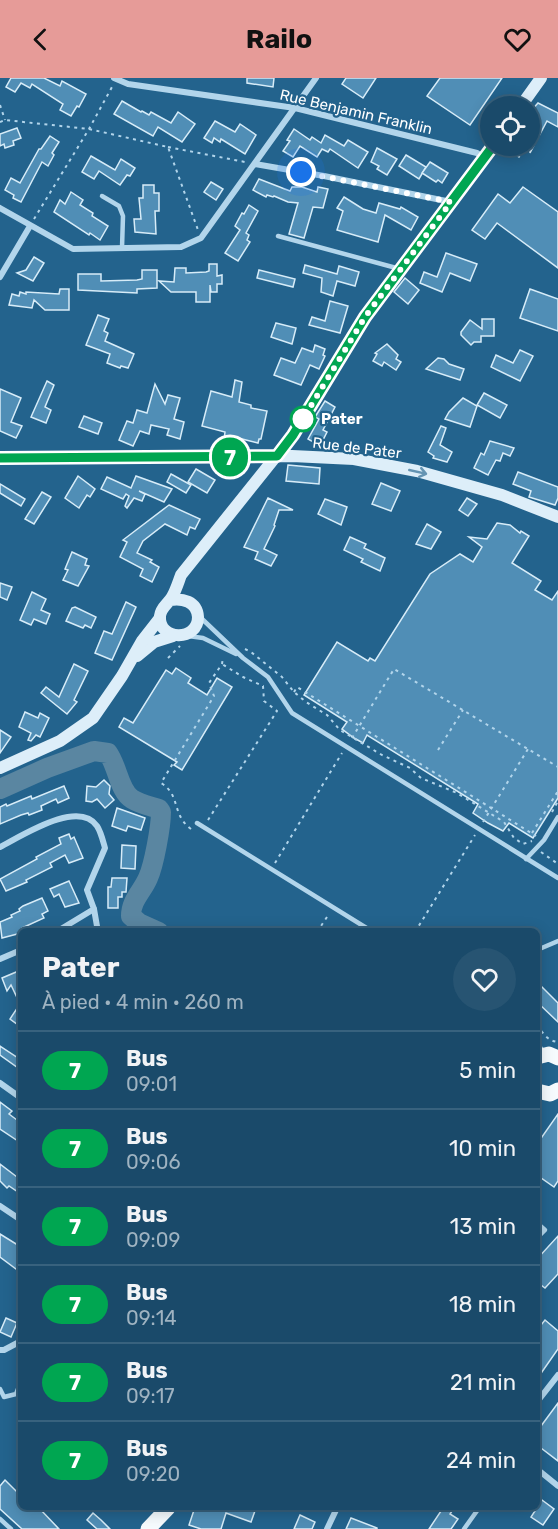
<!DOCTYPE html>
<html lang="fr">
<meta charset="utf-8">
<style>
body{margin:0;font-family:Rubik,sans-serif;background:#275472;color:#f1f3f6;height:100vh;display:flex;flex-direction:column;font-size:22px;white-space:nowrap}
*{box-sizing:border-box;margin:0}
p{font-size:20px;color:#9fb3c1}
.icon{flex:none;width:33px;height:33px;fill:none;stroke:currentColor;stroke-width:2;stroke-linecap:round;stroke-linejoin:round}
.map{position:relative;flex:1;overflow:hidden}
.drawer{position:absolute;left:18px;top:850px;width:522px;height:582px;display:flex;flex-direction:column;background:#1a4a6a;border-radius:9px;box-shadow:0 3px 15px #0003,0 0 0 2px #38627e}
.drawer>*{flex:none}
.badge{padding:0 12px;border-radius:20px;font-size:21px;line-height:39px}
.buttons{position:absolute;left:480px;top:18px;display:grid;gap:12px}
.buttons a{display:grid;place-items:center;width:60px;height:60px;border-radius:50%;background:#1a4a6a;box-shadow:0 3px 15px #0003,0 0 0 2px #38627e;font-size:30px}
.you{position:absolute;width:30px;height:30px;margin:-15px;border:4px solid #fff;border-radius:50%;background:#1a73e8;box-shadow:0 0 0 9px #1a73e833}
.map>.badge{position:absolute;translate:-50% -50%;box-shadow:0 0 0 3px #fff}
.round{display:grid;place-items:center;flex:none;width:63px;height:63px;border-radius:32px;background:#275472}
.head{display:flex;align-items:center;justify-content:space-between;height:102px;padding:0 24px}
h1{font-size:28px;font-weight:700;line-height:45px}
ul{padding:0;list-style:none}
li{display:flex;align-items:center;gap:18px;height:78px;padding:0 24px;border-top:2px solid #38627e}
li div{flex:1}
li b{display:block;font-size:22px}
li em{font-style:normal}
li .badge{min-width:66px;font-weight:700;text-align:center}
header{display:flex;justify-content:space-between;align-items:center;height:78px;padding:0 24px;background:#e69b98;color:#111;font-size:27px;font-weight:700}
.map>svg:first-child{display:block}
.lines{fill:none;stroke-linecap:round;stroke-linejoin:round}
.river{stroke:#5a86a1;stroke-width:20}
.building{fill:#508eb6;stroke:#d7ecf8;stroke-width:1.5}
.path{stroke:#b2d5eb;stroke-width:2;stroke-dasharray:3 4.5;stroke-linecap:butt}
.lane{stroke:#b2d5eb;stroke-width:4.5}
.street{stroke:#b2d5eb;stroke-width:6}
.secondary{stroke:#ddeef9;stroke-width:12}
.primary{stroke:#f6fbfe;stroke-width:15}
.oneway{stroke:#6494b3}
.line-casing{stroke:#fff;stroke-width:14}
.line{stroke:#00a651;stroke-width:9}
.walk{stroke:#fff;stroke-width:6;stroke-dasharray:0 10.8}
.stop-dot{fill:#fff;stroke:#00a651;stroke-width:3}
.labels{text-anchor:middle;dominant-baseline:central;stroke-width:4.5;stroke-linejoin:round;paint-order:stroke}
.street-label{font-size:15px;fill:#fff;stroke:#23638d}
.stop-label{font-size:15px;font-weight:bold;fill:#fff;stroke:#23638d;text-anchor:start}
</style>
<header><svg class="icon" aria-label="back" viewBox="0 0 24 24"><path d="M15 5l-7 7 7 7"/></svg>Railo<svg class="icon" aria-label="heart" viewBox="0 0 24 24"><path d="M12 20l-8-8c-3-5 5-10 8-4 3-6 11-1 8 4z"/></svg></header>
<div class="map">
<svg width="558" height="1451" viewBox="0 0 558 1451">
<rect width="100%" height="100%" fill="#23638d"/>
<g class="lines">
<path class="river" d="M0,711L47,690L94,673L108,675C118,689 119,713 132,721C140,726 150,728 159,731L161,734C161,748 154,787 148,800C142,814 131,822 131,838L139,845L159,854"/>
</g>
<g class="building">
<path d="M11,0H44L60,8L62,3L86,16L79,29L77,28L71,38L60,32L63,26L32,6L30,10L21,5L15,14L6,9Z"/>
<path d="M247,0H274L273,9L247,5Z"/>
<path d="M346,0H376L363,20L342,6Z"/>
<path d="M440,0H502L470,47L427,18Z"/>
<path d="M122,23L141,34L142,33L149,37L151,34L171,45L178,34L195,46L182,64L158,49L153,58L114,36Z"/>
<path d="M538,25L558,35V49L547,43L530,75V34Z"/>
<path d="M215,43L235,54L240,46L256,57L245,76L221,61L220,64L214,60L212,65L204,60Z"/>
<path d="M17,50L21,60L13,63L14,67L5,70L4,66L0,68V56Z"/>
<path d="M294,51L310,62L312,59L321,65L325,57L344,68L348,62L368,74L358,90L330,71L328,74L322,71L317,79L300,68L293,79L283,73L290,63L287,62Z"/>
<path d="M50,58L59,64L52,75L54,77L48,88L42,84L21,124L13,120L14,117L5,112L11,100L20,105L39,71H41Z"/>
<path d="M501,68H525L519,79Z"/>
<path d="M377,70L397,81L387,97L377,91L379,88L371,84Z"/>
<path d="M406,77L426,89L419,101L399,88Z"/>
<path d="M91,78L115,92L121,81L135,90L130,98L127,97L120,107L99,93L94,101L82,94Z"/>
<path d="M430,84L448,95L442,105L438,102L436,104L422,95Z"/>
<path d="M259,101L290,113L292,109H302L317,114L318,109L328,111L323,130L313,129L304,160L289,156L298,125L288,124L274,118L273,119L267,117L266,119L253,112Z"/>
<path d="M211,104L223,111L216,122L204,114Z"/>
<path d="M143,107H154V115H159V133H155L156,156L135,154L134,141H141L139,120H143Z"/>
<path d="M523,109L558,134V190L497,145L485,161L472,152L498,116L510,125Z"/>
<path d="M71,114L83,122L80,127L93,135L92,138L108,148L100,162L90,155L89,157L54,134L60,122L65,126Z"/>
<path d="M344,119L363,131L376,135L379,125L400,131L401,129L418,139L411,152L385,137L378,164L337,152L343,133L337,130Z"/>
<path d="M249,127L258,133L246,155L249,157L247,162L250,164L238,183L225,175L240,152L235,148L242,135L244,136Z"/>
<path d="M446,175L477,186L470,203L450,195L442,214L420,205L424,194L437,199Z"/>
<path d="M34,179L44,185L33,203L17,195L26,192Z"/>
<path d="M209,186H217V198L222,197V206H217V214H211L210,207V224H196V214H171L159,203L174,204L175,190H186V195L206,194L209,193Z"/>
<path d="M305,187L337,196L339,188L359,194L355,208L337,203L333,218L321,214L322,200L303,195Z"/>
<path d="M142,192H157V210L137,211V215L78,212V196H101V203L137,202L142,201Z"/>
<path d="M259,192L295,201L293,209L257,200Z"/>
<path d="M405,200L419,212L408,226L394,214Z"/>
<path d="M60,211H69V232H45L34,222L32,230L9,227L12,216L19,218L20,214L26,216V214L59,216Z"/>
<path d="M530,211L558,221V253L520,240Z"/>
<path d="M330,223L348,228L340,255L309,247L312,239L325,243Z"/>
<path d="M98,237L109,241L104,253L108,255L105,263L134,276L128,290L121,288L120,290L107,285L110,276L86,267Z"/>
<path d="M482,241H494V258H481V264H474L471,267L461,257V254L470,242L482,251Z"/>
<path d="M276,245L296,250L292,266L271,259Z"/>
<path d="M387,266L398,277L396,281L401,284L396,292L384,284L382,288L373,283L377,276L375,275Z"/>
<path d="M315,267L325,271L323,277L325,278L319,291L310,287L301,307L274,297L281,280L295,285L302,270L313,274Z"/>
<path d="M520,272L533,278L520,303L491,289L496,277L513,285Z"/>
<path d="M438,280L444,281L449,286L464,291L460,302L426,291Z"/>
<path d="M235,302L242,304L239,324L251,327V330L267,333L261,361H259L258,365L238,360L237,365L224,362L225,354L202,348L211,313L232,319Z"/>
<path d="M47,303L54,307L45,329L51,332L46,345L31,339Z"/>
<path d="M155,306L165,326L168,317L180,320L174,341L184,344L180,361L167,357L169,351L151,347L149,356L140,353L133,368L119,362L127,343L133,345L137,332L147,335Z"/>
<path d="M0,311L21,320L11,344L22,348L16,360L0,353Z"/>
<path d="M484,315L507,327L500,340L477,327Z"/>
<path d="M463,320L477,328L470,349L445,341L449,334Z"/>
<path d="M325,323L335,329L323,352L327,354L320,368L308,361L319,341L315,339Z"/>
<path d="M84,338L102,345L98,356L79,349Z"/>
<path d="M441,348L446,350L440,367L452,374L447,384L433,380L434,378L428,374Z"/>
<path d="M490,363L514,370L510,378L503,375L500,383L496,382L488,397L474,390L481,375L484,377Z"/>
<path d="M288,387L320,390L319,406L286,403Z"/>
<path d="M196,391L215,402L207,415L188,404Z"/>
<path d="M518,394L558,409V420L555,427L529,419L531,413L513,406Z"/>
<path d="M171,396L191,407L186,415L167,404Z"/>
<path d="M78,398L95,411L90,419L87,417L79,430L65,420Z"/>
<path d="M136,398L172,411L164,424L139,413L145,416L142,423L134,420L127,430L125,428L129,418L126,416L123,421L101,411L107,399L131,410Z"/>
<path d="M381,405L400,413L391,433L372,426Z"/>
<path d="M0,406L25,421L21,428L0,415Z"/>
<path d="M42,414L51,419L34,446L25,441Z"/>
<path d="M268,420L293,432H279L274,447L275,448L264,471L277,477L271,488L255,481L258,474L244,469Z"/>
<path d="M467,420L477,426L468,438L459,432Z"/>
<path d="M325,421L347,429L341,447L318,436Z"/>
<path d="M169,427L200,441L195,451L190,449L187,457L165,446L143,463L137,475L152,482L150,484L159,489L152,504L140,498L143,491L120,479L127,464L123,462Z"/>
<path d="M497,445L510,447L520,455L521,453L529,458L512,485L541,503L535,512L552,522L558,513V720L533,760L509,745L503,753L488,745L473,735L478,726L367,657L363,665L354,660L342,651L347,644L304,617L337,564L368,583L370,580L375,583L430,496L460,476L473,484L482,469L469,459L487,461Z"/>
<path d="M427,446L441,454L431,471L416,466Z"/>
<path d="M350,459L366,466L364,470L385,480L380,493L361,484L363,481L344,472Z"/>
<path d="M72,474L87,481L85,487L89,488L78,508L63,502L68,492L65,491Z"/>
<path d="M0,505L12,509L7,522L0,519Z"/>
<path d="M32,514L46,521L41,532L50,536L46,546L34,541L31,547L20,542Z"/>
<path d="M126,524L136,529L112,582L95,575L104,553L112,556Z"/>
<path d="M75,529L96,539L91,550L85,547L83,550L66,543L72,530Z"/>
<path d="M74,586L88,593L74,622L77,624L67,636L41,615L46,609L59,619Z"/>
<path d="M176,590L191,600L188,605L207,617L217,600L232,609L182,692L174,687L177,684L119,649L124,640L133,645L166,592L172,596Z"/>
<path d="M25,634L38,640L40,635L49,640L40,659L36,657L31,663L28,662L31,655L19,649Z"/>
<path d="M0,652L11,659L0,675Z"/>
<path d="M104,702L110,708L109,716L114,722L105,730L97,721L92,724L86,723L87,708L96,709Z"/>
<path d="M64,708L69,720L58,725L56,721L41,728L42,732L29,737L28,735L21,737L0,746V729L6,726L7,728L31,718L32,721Z"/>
<path d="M117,730L145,740L141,752L128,748L126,753L112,748Z"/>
<path d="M69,756L71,761L74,759L83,780L69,785L65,777L50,785L52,789L26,802L27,804L6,813L0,801L37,781L36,779L61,766L59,760Z"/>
<path d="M122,767L136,768L135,791L121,790Z"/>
<path d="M112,800H127L126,814H122V819H118V830H108V809H111Z"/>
<path d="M69,803L79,825L65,829L59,816L54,819L50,811Z"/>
<path d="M42,820L48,833L42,836L44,840L22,850L23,854L21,855L2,860L0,844L12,839L11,837L20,833L19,831L23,828Z"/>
<path d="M21,892V949L10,941L20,926L11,907L7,913L2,900Z"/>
<path d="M542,909L558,925V944L537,924V914Z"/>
<path d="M0,968L21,982V992L0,977Z"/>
<path d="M0,1024L12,1033L9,1036L21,1045V1059L18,1063L0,1051Z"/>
<path d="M558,1036V1103L554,1109L537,1097V1066Z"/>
<path d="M0,1086L21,1102V1116L9,1108L7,1110L0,1103Z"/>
<path d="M0,1156L21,1169V1185L16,1191L0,1179Z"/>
<path d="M558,1158V1196L545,1210L537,1204V1181Z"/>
<path d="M6,1240L17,1245L11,1259L0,1254Z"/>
<path d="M545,1242L558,1253V1271L537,1301V1252Z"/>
<path d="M558,1325V1383L537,1367V1344L541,1348Z"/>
<path d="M5,1402L16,1413L21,1407V1430H39L59,1451H22L0,1431V1408Z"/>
<path d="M542,1422L554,1431L543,1447L531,1439Z"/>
<path d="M197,1430H256L251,1444L226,1435L221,1451H201L189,1447L194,1432L196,1433Z"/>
<path d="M443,1430H454L450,1436L458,1441L451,1451H429Z"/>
<path d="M93,1435L101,1442L110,1451H97L87,1442Z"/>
<path d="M300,1437L315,1444L312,1451H294Z"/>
<path d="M351,1440L377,1450V1451H346Z"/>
</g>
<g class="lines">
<g class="path">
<path d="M0,27L5,42"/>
<path d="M0,44L5,42L89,51L168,69L198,152"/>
<path d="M168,69L245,84"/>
<path d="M34,141L89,51L112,9"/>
<path d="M245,571L251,574L282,599L294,614L306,624L327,637L340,652L382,677L410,690L421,700L457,715L504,744L514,760L523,766L532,763"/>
<path d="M168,580L180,568"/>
<path d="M294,614L297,609L536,758"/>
<path d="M352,660L394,591L558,689"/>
<path d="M438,672L463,632"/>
<path d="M552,734L558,723"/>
<path d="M208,742L277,633L264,623L263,608L243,599L222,586"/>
<path d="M483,744L528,671"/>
<path d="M191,751C171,736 181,717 161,705L214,618L209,605L222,586L223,579"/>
<path d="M532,755L558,713"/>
<path d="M541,774L558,786"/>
<path d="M275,785L342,675"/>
<path d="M317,854L329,836"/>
<path d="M415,854L475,757"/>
<path d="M537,947C543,955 547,963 558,964"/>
</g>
<g class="lane">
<path d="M102,118L119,128L123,138L122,170"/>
<path d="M278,158L400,191"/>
<path d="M200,539L243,580L268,599L292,635L558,800"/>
<path d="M188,558L203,560L236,576"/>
<path d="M197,745L373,854"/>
<path d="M526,781L544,762L558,739"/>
<path d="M537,872L558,863"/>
<path d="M537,966L544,974"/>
<path d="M537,1145L545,1152L537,1160"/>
<path d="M0,1311L4,1319L16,1316L21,1303"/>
<path d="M0,1441L11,1451"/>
<path d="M464,1451L479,1430"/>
</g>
<g class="street">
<path d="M114,0L128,6L295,30L477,75L484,80"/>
<path d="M255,86L324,98L451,124"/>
<path d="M0,130L73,171L181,169L201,160L316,0"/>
<path d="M0,199L30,148"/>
<path d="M0,769C22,758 78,721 97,748C101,754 103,763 105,770L87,812L94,831L56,854"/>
<path d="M94,831L98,854"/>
<path d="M0,881L21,872"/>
<path d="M0,1005L21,1020"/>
<path d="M0,1128L21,1142"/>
<path d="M0,1272H4L21,1263"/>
<path d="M537,1324L558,1297"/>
<path d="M537,1391L558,1408"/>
<path d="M327,1451L337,1430"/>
</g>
<g class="secondary">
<path d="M521,28L541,0"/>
<path d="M0,380L292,378L354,381L417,393L502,417L558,439"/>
<path d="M170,522C182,520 197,523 198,539C198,564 158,563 160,538C161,529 168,526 172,519C176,512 178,505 181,497L293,357L365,239L493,68"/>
<path d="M137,578L154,564L173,558"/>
<path d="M0,690L60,663L93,640L122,598L142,563L160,540"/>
</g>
<g class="primary">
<path d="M537,979L549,976L558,980"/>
<path d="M537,1013L550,1016L558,1012"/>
<path d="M148,1451L168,1430"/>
</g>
</g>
<defs><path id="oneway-shaft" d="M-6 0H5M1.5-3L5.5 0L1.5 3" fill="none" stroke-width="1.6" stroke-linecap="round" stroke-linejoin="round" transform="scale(1.5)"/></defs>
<use class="oneway" href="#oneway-shaft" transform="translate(418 394) rotate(13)"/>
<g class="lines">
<defs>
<path id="line" d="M0,380L277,378L293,357L365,239L493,68"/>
</defs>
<use href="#line" class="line-casing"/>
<use href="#line" class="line"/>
<path class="walk" d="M301,94L451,124L365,239L303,341"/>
</g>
<circle class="stop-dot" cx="303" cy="341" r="12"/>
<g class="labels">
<g class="street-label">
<text transform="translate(356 34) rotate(13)">Rue Benjamin Franklin</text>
<text transform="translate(357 370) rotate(7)">Rue de Pater</text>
</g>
<g class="stop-label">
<text x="321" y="341">Pater</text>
</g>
</g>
</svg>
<div class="buttons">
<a><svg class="icon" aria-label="locate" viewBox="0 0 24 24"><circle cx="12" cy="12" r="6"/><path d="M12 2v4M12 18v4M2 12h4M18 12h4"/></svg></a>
</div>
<div class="you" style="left:301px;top:94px"></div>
<b class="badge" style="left:230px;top:379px;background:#00a651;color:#fff">7</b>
<section class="drawer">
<div class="head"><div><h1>Pater</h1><p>À pied · 4 min · 260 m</p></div><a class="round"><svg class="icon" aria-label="heart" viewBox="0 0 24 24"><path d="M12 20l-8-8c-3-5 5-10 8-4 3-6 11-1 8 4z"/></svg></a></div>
<ul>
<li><span class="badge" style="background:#00a651;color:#fff">7</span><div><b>Bus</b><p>09:01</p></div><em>5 min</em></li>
<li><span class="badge" style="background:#00a651;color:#fff">7</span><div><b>Bus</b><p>09:06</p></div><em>10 min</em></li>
<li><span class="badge" style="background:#00a651;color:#fff">7</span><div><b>Bus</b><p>09:09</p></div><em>13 min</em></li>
<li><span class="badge" style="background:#00a651;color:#fff">7</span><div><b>Bus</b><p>09:14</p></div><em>18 min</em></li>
<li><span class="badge" style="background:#00a651;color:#fff">7</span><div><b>Bus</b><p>09:17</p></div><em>21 min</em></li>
<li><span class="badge" style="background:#00a651;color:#fff">7</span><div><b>Bus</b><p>09:20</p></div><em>24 min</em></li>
</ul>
</section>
</div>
